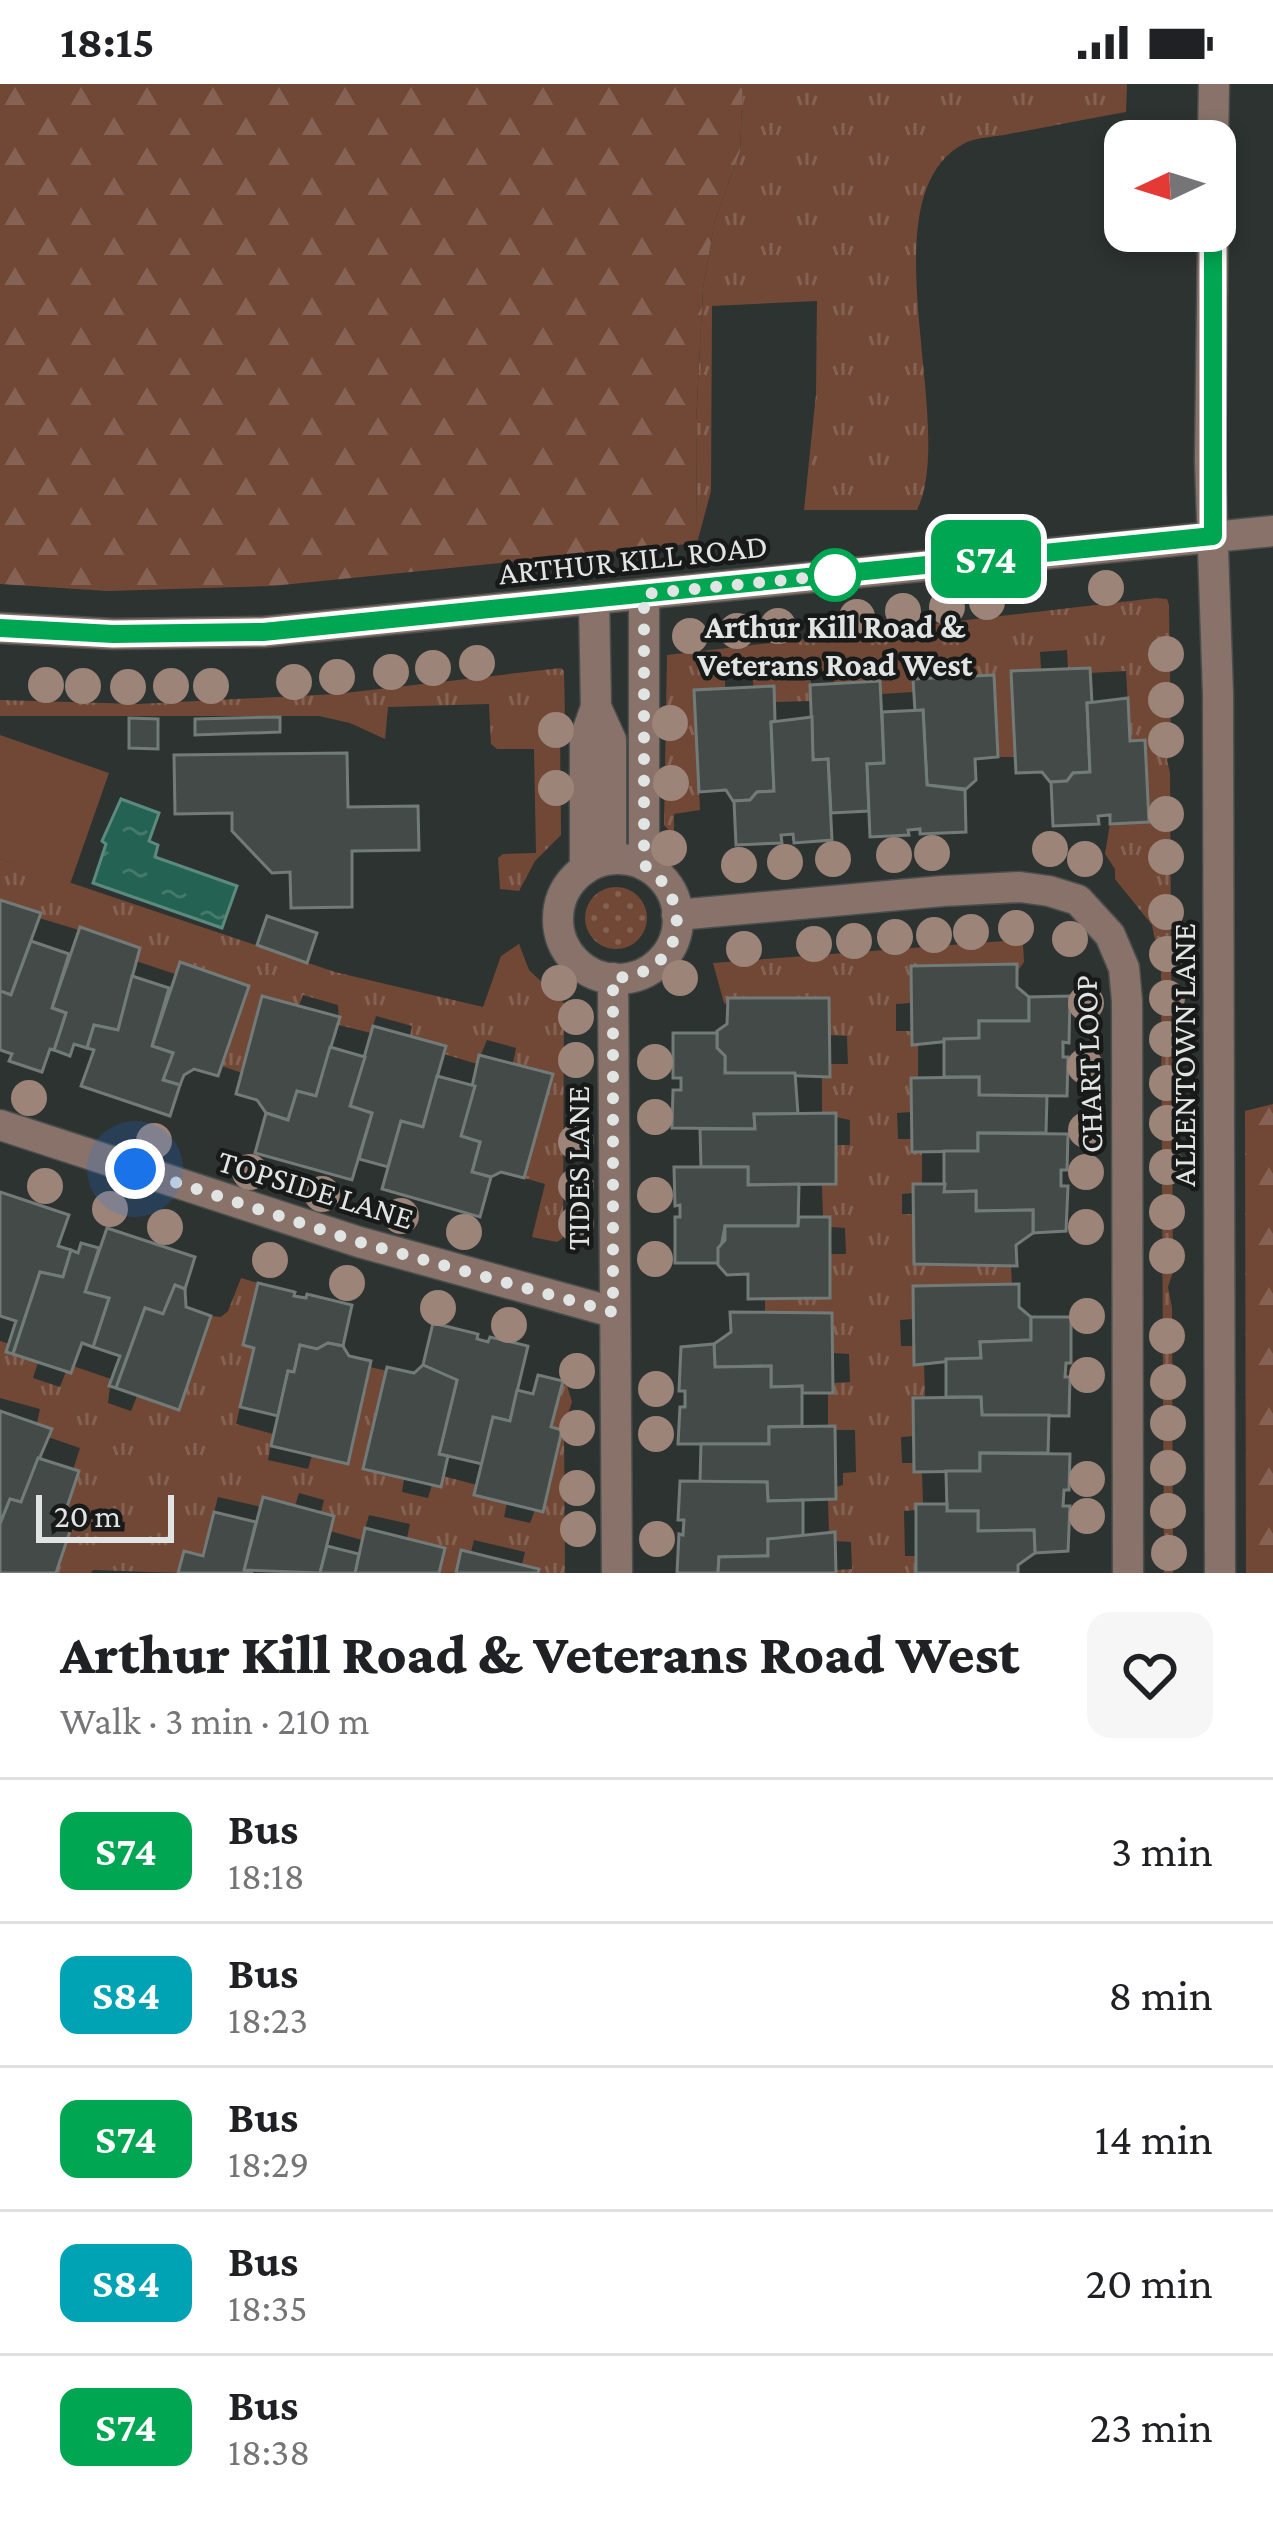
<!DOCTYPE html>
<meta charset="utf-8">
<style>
body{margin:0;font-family:"Crimson Pro",serif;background:#f6f6f6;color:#202124;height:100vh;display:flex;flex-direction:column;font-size:45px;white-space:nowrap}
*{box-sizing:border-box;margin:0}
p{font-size:39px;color:#757577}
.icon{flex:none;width:66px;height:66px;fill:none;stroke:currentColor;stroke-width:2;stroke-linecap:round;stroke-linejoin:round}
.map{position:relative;height:1489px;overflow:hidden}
.drawer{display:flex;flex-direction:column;background:#fff;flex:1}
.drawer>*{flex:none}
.badge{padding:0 24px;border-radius:18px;font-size:42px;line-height:78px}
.needle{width:78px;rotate:266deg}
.fabs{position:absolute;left:1104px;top:36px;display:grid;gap:24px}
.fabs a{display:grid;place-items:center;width:132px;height:132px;border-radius:24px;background:#fff;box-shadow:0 6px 18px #0003;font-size:60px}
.scale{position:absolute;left:36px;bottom:30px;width:138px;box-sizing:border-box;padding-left:12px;border:6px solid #e0e4e2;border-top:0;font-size:33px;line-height:42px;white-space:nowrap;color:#e0e4e2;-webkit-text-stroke:9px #171a19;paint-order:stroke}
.you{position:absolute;width:60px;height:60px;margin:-30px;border:9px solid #fff;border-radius:50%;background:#1a73e8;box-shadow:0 0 0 18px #1a73e833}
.map>.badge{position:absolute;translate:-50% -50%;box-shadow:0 0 0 6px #fff}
.round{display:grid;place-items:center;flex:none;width:126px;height:126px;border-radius:24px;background:#f6f6f6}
.overview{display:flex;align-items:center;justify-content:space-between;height:204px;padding:0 60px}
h1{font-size:57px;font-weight:800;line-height:90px}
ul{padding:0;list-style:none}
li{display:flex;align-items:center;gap:36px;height:144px;padding:0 60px;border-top:3px solid #e0e0e0}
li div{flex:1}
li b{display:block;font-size:45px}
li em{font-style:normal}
li .badge{min-width:132px;font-weight:700;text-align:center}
.status{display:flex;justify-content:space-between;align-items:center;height:84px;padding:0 60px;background:#fff;direction:ltr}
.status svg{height:33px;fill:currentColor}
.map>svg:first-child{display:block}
.grass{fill:url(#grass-tufts)}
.forest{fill:url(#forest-firs)}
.park{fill:#714836}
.garden{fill:url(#garden-dots)}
.water{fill:url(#water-ripples);stroke:#5c8a7e;stroke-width:3}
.building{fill:#434a47;stroke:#737b78;stroke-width:3}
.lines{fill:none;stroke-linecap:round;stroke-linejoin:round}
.minor-casing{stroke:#4a4f4d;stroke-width:33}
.minor{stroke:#887269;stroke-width:30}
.tree{fill:#9c8479}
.line-casing{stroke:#fff;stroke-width:27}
.line{stroke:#00a651;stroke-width:18}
.walk{stroke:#e0e4e2;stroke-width:12;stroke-dasharray:0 21.6}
.stop-dot{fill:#fff;stroke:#00a651;stroke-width:6}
.labels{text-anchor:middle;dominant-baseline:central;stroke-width:9;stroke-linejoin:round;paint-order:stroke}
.street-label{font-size:33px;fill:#e0e4e2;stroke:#171a19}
.stop-label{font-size:33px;font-weight:bold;fill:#e0e4e2;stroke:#171a19}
</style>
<div class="status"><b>18:15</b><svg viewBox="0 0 49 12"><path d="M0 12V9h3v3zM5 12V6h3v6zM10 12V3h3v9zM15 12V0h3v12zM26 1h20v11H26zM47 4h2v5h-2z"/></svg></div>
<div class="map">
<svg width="1273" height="1489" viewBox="0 0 1273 1489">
<defs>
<pattern id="grass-tufts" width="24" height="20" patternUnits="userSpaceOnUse" patternTransform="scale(3)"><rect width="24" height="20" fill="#714836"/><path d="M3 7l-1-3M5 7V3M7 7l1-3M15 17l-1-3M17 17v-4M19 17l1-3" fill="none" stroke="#856253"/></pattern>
<pattern id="forest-firs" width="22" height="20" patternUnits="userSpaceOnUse" patternTransform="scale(3)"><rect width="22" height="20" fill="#714836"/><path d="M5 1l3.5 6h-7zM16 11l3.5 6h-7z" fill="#856253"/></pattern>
<pattern id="garden-dots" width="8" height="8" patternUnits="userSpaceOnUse" patternTransform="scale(3)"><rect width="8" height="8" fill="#714836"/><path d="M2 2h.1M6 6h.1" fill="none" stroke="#856253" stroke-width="1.8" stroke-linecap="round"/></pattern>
<pattern id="water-ripples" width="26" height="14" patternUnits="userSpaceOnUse" patternTransform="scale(3)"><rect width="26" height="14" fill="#246353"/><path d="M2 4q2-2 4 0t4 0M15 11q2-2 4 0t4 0" fill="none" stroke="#44796b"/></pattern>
</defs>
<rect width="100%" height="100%" fill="#2d3331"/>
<g class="grass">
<path d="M743,0H1127L1126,28C1087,35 1048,43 1009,50C996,53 977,53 965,59C863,112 959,340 917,426H804L816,310L817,217L712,222L711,407L697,459L696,338L703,204L715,136L740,68Z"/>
<path d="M1156,514L1167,515L1169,521L1171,664L1167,676L1170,689L1173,1188L1168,1203L1172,1224L1173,1489H1164L1161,886L1152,841L1115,795V785L1105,770L1110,740L1149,737L1145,657H1130L1126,587L1090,589L1089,584H1068L1067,566L1040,568L1041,586L1011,587L1015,673H998L994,591L943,594L941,577L913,579V608L881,610L880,597L834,599L833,589L811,590V617L774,618L773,602L754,603L752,593L725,594V604L694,607L700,726L674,730V752L664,741L667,571Z"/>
<path d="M561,584L564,587L565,636L560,645L561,751L535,777L519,807L500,805L498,774L503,770L536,769L534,665H497L491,660L489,620L388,623L385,655L350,639L319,632H0V616L138,620L336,610Z"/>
<path d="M0,775L335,888L483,923L501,872L519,860L529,886L564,919L563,1154L557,1158L532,1153L545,1100L524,1094L552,991L513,979L516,964L487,956L477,980L444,970L445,962L410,952L412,942L376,932L371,949L339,941L338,921L303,911L299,922L242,989L222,982L248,901L180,878L175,890L136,877L139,864L39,834L40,829L0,816Z"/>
<path d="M1019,856L1023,860L1024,878L1017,888L912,882L911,919L896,920V947H912V960H918V994L911,995V1028L897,1029L898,1055H911L912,1067H922V1100L913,1101V1109L902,1110V1130H914V1180L1011,1182L1012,1200L913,1202V1235L900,1236L901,1262H914V1280H924L925,1314L913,1315L914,1352L901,1353L902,1379H914L922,1388L923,1420L916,1421L915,1426L904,1427L905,1472H916V1489H836V1486L852,1485L851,1458L835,1457V1449H829L828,1415H836V1403L843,1401V1389L856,1388L855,1346H835L834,1342H828V1309L833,1308V1299L850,1298L849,1270L833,1269L832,1229L765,1228V1215L830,1214V1170H846L845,1144L831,1143L830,1133H823L822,1100L836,1099V1061H850V1036L822,1030V993L829,992V980H848L847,952L830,951L829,914H729L728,921L724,919L713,879Z"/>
<path d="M241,1194L258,1199L243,1260L254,1264L236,1340L273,1350L268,1376L308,1385L312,1372L348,1379L370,1283L387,1287L364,1385L404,1395L402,1408L428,1414L432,1401L441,1403L443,1392L477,1401L475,1411L507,1419L504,1433L530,1439L535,1426L543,1427L562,1347L551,1343L563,1297L566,1298L572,1318L564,1341L565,1489H538V1485L522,1481L525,1468L474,1456L471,1468L461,1466L456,1489H439L445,1464L407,1454L410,1440L369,1431L362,1456L330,1447L334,1432L321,1428L324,1416L299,1409L295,1422L264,1413L261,1423L218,1413L203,1472L184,1468L178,1489L93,1486L91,1489H56L75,1433L65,1429L79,1388L73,1386L80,1364L48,1353L51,1345L37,1339L40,1325L0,1314V1257L9,1260L7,1268L38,1278L33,1294L60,1303L66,1287L71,1289L73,1282L111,1295L108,1319L131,1327L137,1312L179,1326L211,1232L221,1233L228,1227Z"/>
</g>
<g class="forest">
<path d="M0,0H743L740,68L715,136L703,204L696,338L697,459L272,502L108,507L0,500Z"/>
<path d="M1273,1020V1489H1246L1245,1027Z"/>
</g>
<path class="park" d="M0,651L109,689L70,800L0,775Z"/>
<circle class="garden" cx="616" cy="834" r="31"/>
<path class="water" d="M121,715L159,729L149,757L158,761L155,773L237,802L222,844L93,799L106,760L102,757Z"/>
<g class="building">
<path d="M1090,584L1092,619H1087L1090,688L1073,689L1067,697L1050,698L1042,688L1016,689L1011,587Z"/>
<path d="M994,591L998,673L975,675L976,696L966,705L927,701L923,626L915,627L913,595Z"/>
<path d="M880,597L884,679L867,680L869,727L831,729L828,675L813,676L810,601Z"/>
<path d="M774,602L775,637L771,638L774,707L757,708L750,716L733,717L726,706L699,708L694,606Z"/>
<path d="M1128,614L1130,657L1145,656L1149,738L1110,740V731L1098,732L1099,740L1053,742L1051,698L1067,697L1073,689L1090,688L1087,619Z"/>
<path d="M923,626L927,701L965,706L966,748L920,750V745L908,746L909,751L870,753L867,680L884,679L882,628Z"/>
<path d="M280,633V648L195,651V635Z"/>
<path d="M812,633L813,676L828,675L832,756L794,759L793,750L781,751L782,759L736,761L734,717L750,716L757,708L774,707L771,638Z"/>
<path d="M129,634L158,635V665L129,664Z"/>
<path d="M347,669L348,723L418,722L419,766L352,767V823L291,824L290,788L272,789L232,747V729L175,730L174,671Z"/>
<path d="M0,816L41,829L11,911L0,907Z"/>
<path d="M267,832L317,849L307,879L257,861Z"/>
<path d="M80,843L140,864L118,946L94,941L87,964L74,960L70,972L54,966L66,929L52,924Z"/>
<path d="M31,857L69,870L52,924L66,929L54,966L50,965L42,988L9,977L12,970L0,966V907L11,911Z"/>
<path d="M180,878L249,902L218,992L194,985L184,991L180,1001L163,996L173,969L152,962Z"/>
<path d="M1017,880V903L1029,913V937H979V954L912,961L911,882Z"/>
<path d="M132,892L169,904L152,962L173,969L163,996L180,1001L170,1032L81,1002L94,966L87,964L94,941L118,946Z"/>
<path d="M262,912L340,933L316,1012L297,1007L288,1036L266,1029L257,1016L236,1010Z"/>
<path d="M1070,912L1069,959L1063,958V973H1068L1067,1012L979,1011V993H944V955L979,954V937H1029V913Z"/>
<path d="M728,914H829L830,993L725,989V972L717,964V947L727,940Z"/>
<path d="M373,942L446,962L423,1043L401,1037L388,1083L359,1075L372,1029L350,1022Z"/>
<path d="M673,949H717V964L725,972V989H795L798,1030H754L755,1045L672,1044L673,1006H681V994H673Z"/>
<path d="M330,963L365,973L350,1022L372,1029L352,1096L255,1069L266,1029L288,1036L297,1007L316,1012Z"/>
<path d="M479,971L553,990L524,1094L501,1088L491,1093L472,1088L480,1058L461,1052Z"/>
<path d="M437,992L475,1002L461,1052L480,1058L472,1088L491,1093L480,1133L382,1105L401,1037L423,1043Z"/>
<path d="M979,993V1011L1047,1012L1046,1049H978V1067L912,1068L911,994Z"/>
<path d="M836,1029V1100L748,1101V1083H701L700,1045H755L754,1030Z"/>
<path d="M978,1049L1068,1050L1067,1086H1061V1102H1068L1066,1147L1033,1149V1126L976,1127V1107L944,1108V1067H978Z"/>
<path d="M674,1083H748V1101L799,1100L798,1142H725L718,1179H675V1133H680V1121L675,1122Z"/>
<path d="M913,1100H945L944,1108L976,1107V1127L1033,1126V1149L1016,1161L1017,1182L914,1180Z"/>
<path d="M0,1108L69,1131L58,1162L71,1166L63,1193L40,1188L13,1270L6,1268L16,1237L0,1232Z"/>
<path d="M799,1133H830V1214L748,1215V1190L727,1191L718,1181V1164L725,1156V1142H798Z"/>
<path d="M107,1144L195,1173L185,1205L175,1201L163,1230L145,1224L116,1304L109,1302L120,1272L93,1263L109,1214L85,1208Z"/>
<path d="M81,1159L99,1164L85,1208L109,1214L93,1263L82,1259L71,1289L13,1270L40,1188L63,1193L71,1166L78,1169Z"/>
<path d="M258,1199L295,1208L294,1212L306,1214L307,1210L352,1221L343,1262L328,1259L317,1265L300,1261L294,1288L288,1287L278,1332L240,1323L254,1264L243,1261Z"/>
<path d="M1019,1200V1223L1031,1233V1256L980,1258L981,1274L914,1281L913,1202Z"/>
<path d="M175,1201L185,1205L186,1223L211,1232L179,1326L116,1304L145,1224L163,1230Z"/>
<path d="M730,1228L832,1229L833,1309H802V1302L771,1303V1282L715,1283L714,1260L731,1248Z"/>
<path d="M1031,1233H1071V1279H1066L1065,1293H1070L1069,1332L982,1331L981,1313H946V1275L981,1274L980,1258L1031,1256Z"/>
<path d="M433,1239L478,1250L477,1255L488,1258L490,1253L528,1262L510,1337L493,1333L482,1380L439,1370L457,1296L423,1281Z"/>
<path d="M328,1259L343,1262L349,1272L371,1277L348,1380L271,1362L288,1287L294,1288L300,1261L317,1265Z"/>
<path d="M714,1260L715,1283L771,1282V1303L802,1302V1342L769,1343V1360H678L680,1323H685V1307H679L681,1263Z"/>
<path d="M423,1281L457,1296L439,1370L448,1372L441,1403L363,1385L387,1283L414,1289Z"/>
<path d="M538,1291L563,1297L551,1343L562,1346L543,1428L474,1411L493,1333L510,1337L517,1306L533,1310Z"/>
<path d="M981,1313L982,1331H1049L1048,1369H980V1387L914,1388L913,1314Z"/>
<path d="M0,1327L52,1345L21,1418L10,1415L0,1440Z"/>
<path d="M835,1342L836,1415L768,1417L767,1398H700L701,1360H769V1343Z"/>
<path d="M980,1369L1070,1370L1069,1406H1064L1063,1422H1070L1068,1467L1035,1469L1034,1446L978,1447V1427H947L946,1387H980Z"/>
<path d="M38,1374L79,1387L65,1429L75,1432L56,1489H0V1440L10,1415L21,1418Z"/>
<path d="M680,1397L767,1398L768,1417L803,1416V1455H768V1472L719,1473L718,1489H677L679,1450L683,1451L684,1436H678Z"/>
<path d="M263,1413L334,1432L320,1489L244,1486Z"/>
<path d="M916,1420H947V1427H978V1447L1034,1446L1035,1469L1018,1481V1489H916Z"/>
<path d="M214,1428L256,1438L244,1486L253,1489H178L184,1467L203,1472Z"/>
<path d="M365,1444L445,1464L439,1489H355Z"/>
<path d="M835,1448L836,1489H718L719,1473L768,1472V1455Z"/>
<path d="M327,1462L359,1470L355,1489H320Z"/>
<path d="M461,1466L539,1485L538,1489H456Z"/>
</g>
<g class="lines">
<defs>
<g id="minor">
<path d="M1213,57L1214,0"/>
<path d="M1213,147L1210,377L1218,610L1220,1489"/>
<path d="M594,515L596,623L611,656V775"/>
<path d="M0,544L113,550L263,548L1273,447"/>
<circle cx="618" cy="835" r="60"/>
<path d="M644,781V510"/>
<path d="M585,785V654L596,623"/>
<path d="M677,831L943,807L1020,803L1049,807L1078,816L1110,851L1124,884L1127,917L1128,1489"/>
<path d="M613,894L617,1489"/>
<path d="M0,1041L359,1158L613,1228"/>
</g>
</defs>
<use href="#minor" class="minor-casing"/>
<use href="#minor" class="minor"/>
</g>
<g class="tree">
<circle cx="1106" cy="504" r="18"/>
<circle cx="987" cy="518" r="18"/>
<circle cx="947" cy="523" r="18"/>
<circle cx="903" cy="527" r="18"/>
<circle cx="857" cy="533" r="18"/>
<circle cx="778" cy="542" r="18"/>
<circle cx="737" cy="547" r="18"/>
<circle cx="690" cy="552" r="18"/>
<circle cx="1166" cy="570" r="18"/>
<circle cx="477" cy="579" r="18"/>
<circle cx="433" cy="584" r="18"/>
<circle cx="391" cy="588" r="18"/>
<circle cx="337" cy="593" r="18"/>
<circle cx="294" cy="598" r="18"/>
<circle cx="46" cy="601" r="18"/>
<circle cx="83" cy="602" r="18"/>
<circle cx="171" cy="602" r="18"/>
<circle cx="211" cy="602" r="18"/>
<circle cx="128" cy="603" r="18"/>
<circle cx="1166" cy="616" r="18"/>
<circle cx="670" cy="639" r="18"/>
<circle cx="556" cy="646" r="18"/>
<circle cx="1166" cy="656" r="18"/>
<circle cx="671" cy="699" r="18"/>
<circle cx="556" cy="704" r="18"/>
<circle cx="1166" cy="730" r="18"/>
<circle cx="669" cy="764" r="18"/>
<circle cx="1050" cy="765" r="18"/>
<circle cx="932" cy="769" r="18"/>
<circle cx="894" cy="771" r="18"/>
<circle cx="1166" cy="773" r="18"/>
<circle cx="833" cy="775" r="18"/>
<circle cx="1085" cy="775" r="18"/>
<circle cx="785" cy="778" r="18"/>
<circle cx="739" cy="781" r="18"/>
<circle cx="1166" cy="828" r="18"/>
<circle cx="1016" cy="844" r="18"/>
<circle cx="971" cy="848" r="18"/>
<circle cx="934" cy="851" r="18"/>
<circle cx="895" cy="853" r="18"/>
<circle cx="1070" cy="855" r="18"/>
<circle cx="854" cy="857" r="18"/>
<circle cx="814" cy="860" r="18"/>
<circle cx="744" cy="865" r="18"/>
<circle cx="1167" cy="870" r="18"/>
<circle cx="680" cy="894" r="18"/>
<circle cx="559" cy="899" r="18"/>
<circle cx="1167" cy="914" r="18"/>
<circle cx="1086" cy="919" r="18"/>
<circle cx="576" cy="933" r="18"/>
<circle cx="1167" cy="955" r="18"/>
<circle cx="576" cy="976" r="18"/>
<circle cx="655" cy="978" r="18"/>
<circle cx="1085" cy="982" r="18"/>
<circle cx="1167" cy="999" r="18"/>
<circle cx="29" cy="1014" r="18"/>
<circle cx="655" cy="1033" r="18"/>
<circle cx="1167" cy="1039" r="18"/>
<circle cx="1086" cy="1046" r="18"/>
<circle cx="154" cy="1057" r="18"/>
<circle cx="576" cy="1058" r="18"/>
<circle cx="1167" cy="1083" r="18"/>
<circle cx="250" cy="1088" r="18"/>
<circle cx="1086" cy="1088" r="18"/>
<circle cx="45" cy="1102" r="18"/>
<circle cx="576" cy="1102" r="18"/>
<circle cx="322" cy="1110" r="18"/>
<circle cx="655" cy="1111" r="18"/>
<circle cx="110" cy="1125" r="18"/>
<circle cx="1167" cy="1128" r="18"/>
<circle cx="401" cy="1132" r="18"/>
<circle cx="576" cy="1140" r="18"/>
<circle cx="165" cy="1143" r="18"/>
<circle cx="1086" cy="1143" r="18"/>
<circle cx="464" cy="1148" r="18"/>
<circle cx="1167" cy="1172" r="18"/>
<circle cx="655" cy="1175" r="18"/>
<circle cx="270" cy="1176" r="18"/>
<circle cx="347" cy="1199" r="18"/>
<circle cx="438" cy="1224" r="18"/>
<circle cx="1087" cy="1232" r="18"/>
<circle cx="509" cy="1241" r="18"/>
<circle cx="1167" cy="1252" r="18"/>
<circle cx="577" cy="1287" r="18"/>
<circle cx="1087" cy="1291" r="18"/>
<circle cx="1168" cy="1298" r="18"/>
<circle cx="656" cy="1305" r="18"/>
<circle cx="1168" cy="1339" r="18"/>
<circle cx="577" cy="1344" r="18"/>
<circle cx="656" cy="1350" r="18"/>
<circle cx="1168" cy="1384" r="18"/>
<circle cx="1087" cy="1395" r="18"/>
<circle cx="577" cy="1404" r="18"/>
<circle cx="1168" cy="1427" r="18"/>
<circle cx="1087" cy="1432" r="18"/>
<circle cx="578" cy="1445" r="18"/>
<circle cx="657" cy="1455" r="18"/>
<circle cx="1169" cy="1469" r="18"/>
</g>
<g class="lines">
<defs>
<path id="line" d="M0,544L113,550L263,548L1213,452V147"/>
</defs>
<use href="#line" class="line-casing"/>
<use href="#line" class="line"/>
<path class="walk" d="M135,1085L359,1158L613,1228V894C682,892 699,819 644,781V510L835,491"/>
</g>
<circle class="stop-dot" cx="835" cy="491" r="24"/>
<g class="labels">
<g class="street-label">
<text transform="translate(633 475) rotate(-6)">ARTHUR KILL ROAD</text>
<text transform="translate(1183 971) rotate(-90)">ALLENTOWN LANE</text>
<text transform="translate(1088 980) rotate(-92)">CHART LOOP</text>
<text transform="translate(577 1084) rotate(-90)">TIDES LANE</text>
<text transform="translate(316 1105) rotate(17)">TOPSIDE LANE</text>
</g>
<g class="stop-label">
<text x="835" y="542">Arthur Kill Road &amp;<tspan x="835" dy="38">Veterans Road West</tspan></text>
</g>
</g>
</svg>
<div class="fabs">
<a><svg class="needle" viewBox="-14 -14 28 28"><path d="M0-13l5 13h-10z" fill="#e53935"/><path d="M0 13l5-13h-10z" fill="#757577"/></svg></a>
</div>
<div class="scale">20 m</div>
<div class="you" style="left:135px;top:1085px"></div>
<b class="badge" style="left:986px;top:475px;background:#00a651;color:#fff">S74</b>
</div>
<section class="drawer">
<div class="overview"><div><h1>Arthur Kill Road &amp; Veterans Road West</h1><p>Walk · 3 min · 210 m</p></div><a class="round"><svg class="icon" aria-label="heart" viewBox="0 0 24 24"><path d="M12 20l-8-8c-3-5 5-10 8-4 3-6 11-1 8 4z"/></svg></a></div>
<ul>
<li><span class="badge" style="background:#00a651;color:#fff">S74</span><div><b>Bus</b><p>18:18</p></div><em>3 min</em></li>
<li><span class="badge" style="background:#00a3b4;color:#fff">S84</span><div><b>Bus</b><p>18:23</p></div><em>8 min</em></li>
<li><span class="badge" style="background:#00a651;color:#fff">S74</span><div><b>Bus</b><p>18:29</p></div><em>14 min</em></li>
<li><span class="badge" style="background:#00a3b4;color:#fff">S84</span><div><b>Bus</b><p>18:35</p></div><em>20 min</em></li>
<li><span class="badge" style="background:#00a651;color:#fff">S74</span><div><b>Bus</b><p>18:38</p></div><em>23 min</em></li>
</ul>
</section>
